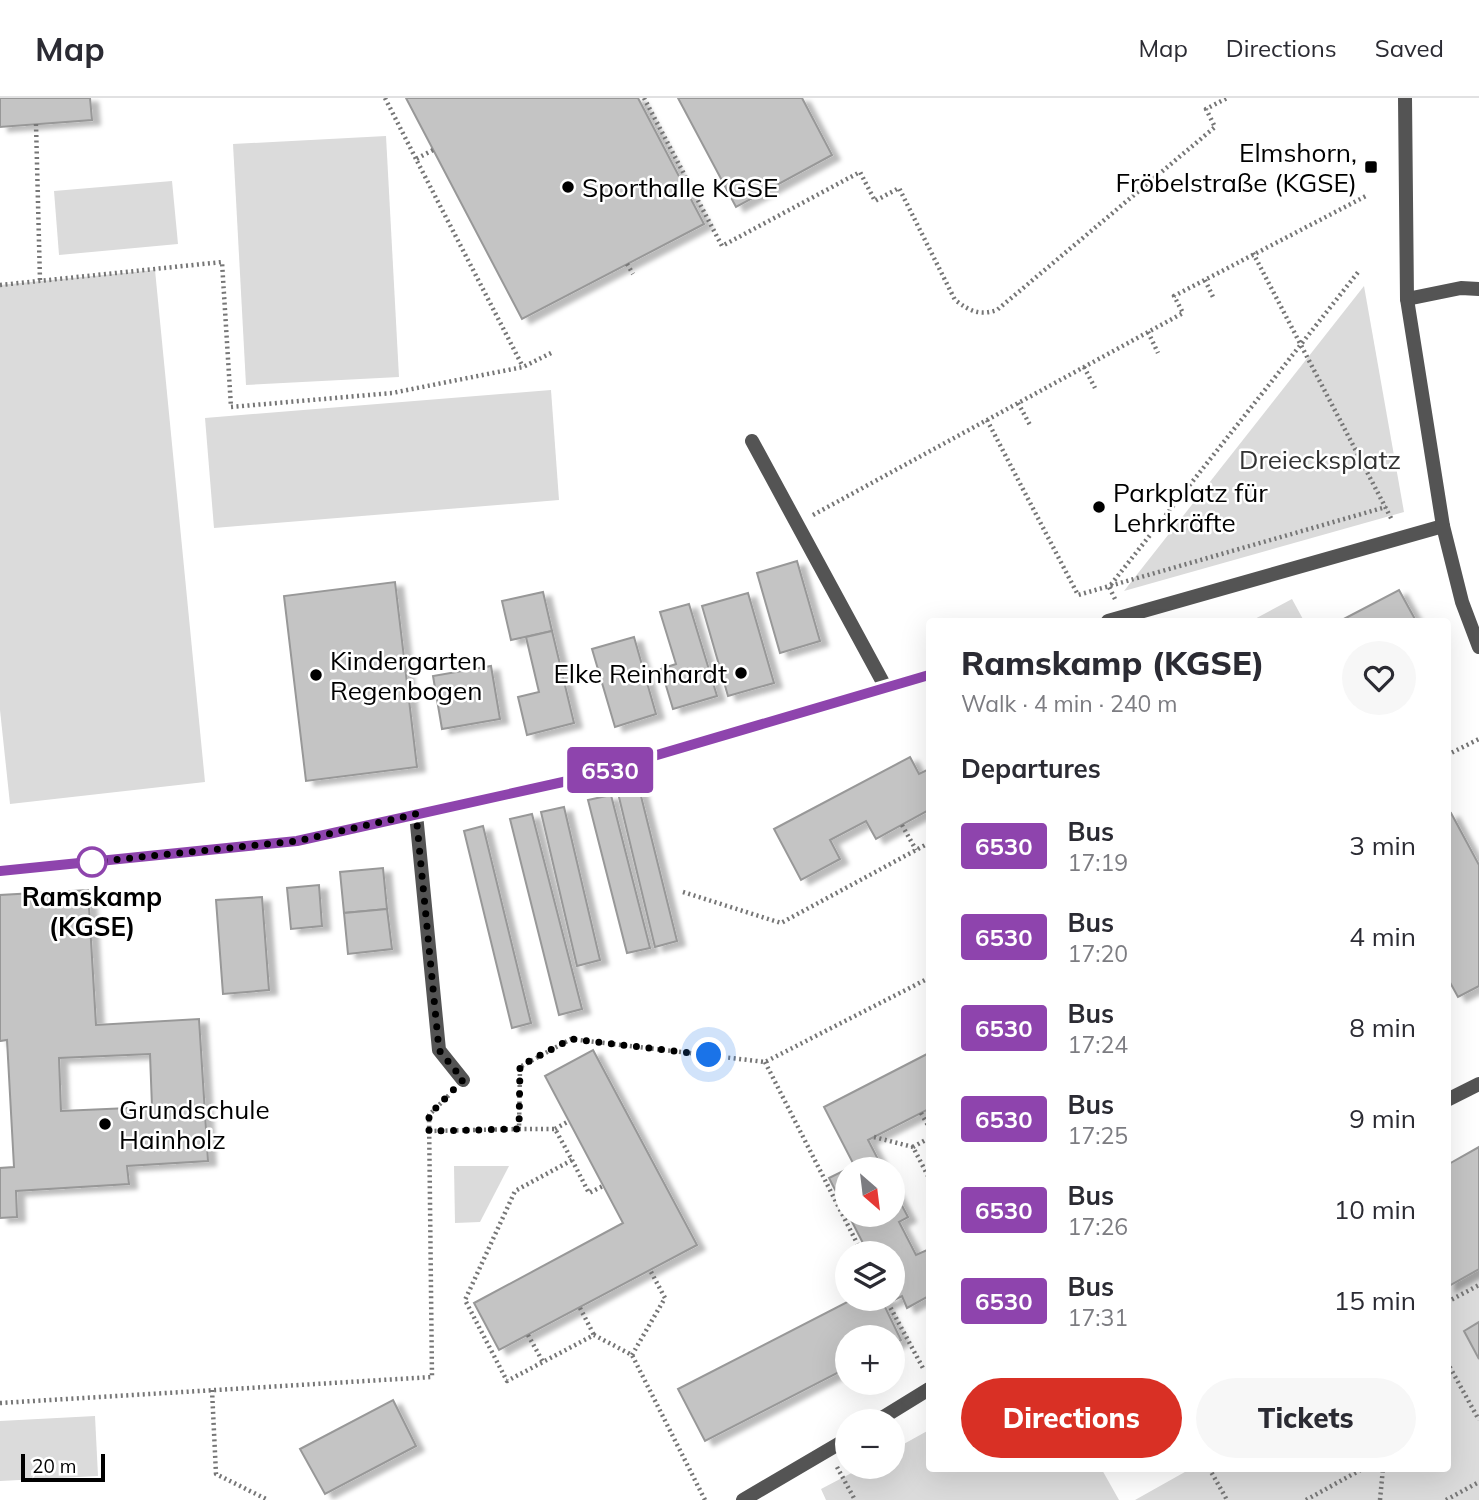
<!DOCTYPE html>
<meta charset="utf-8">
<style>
body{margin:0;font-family:Mulish,sans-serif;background:#f7f7f7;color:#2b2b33;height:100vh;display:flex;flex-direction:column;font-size:26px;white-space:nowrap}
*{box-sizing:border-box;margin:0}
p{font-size:23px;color:#7c7c81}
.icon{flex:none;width:38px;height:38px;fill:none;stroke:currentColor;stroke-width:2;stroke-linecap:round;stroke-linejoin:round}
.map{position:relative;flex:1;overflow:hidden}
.details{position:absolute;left:926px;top:520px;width:525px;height:854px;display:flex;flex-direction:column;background:#fff;border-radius:7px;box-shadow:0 7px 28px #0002}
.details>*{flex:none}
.badge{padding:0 14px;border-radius:5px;font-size:24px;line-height:46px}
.needle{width:46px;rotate:152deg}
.controls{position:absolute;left:835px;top:1059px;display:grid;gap:14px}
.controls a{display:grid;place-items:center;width:70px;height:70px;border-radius:50%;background:#fff;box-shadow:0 7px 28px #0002;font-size:35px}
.scale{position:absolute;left:21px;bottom:18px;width:84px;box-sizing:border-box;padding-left:7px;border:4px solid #000;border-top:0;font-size:19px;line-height:24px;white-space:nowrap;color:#000;-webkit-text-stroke:5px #fff;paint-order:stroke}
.you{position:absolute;width:35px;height:35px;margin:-18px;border:5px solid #fff;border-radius:50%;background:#1a73e8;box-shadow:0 0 0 10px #1a73e833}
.map>.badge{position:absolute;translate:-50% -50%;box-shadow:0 0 0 4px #fff}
h2{padding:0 35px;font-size:26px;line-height:63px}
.round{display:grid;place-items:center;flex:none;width:74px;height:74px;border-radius:37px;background:#f7f7f7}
.summary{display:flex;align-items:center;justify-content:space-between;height:119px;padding:0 35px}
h1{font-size:33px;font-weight:800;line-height:52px}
.button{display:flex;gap:14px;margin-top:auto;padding:14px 35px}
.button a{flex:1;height:80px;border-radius:42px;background:#d93025;color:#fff;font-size:28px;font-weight:800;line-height:80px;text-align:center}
.button a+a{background:#f7f7f7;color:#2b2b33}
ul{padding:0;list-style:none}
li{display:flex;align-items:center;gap:21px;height:91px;padding:0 35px}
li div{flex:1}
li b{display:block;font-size:26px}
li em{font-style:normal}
li .badge{min-width:77px;font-weight:700;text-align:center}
header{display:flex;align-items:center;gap:42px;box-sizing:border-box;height:98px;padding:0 35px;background:#fff;border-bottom:2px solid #e1e1e2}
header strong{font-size:33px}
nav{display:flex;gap:38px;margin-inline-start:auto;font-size:24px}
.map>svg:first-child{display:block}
.green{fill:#dbdbdb}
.building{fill:#c4c4c4;stroke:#989898;stroke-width:2;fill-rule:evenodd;filter:url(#shadow)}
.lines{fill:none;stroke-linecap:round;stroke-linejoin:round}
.path{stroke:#767676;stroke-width:4.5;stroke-dasharray:2 3.5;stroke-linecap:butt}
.service{stroke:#545454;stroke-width:14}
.minor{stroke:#545454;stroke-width:14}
.tertiary{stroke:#545454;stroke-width:14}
.line-casing{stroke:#fff;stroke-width:16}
.line{stroke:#8e44ad;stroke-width:10}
.walk{stroke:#000;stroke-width:7;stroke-dasharray:0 12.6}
.poi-dot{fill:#000;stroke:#fff;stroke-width:2.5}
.stop-dot{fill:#fff;stroke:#8e44ad;stroke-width:3.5}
.labels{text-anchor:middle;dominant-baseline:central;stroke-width:5;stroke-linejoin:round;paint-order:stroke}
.poi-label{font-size:26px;fill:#000;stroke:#fff;text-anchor:start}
.park-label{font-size:26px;fill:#323232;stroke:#fff}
.stop-label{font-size:26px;font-weight:bold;fill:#000;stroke:#fff}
</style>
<header>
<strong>Map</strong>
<nav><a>Map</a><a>Directions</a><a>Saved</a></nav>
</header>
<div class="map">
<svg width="1479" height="1402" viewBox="0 0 1479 1402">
<defs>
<filter id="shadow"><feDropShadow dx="8" dy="4.5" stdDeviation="2" flood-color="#0004"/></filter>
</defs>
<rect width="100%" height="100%" fill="#fff"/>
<g class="green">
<path d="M386,38L399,279L246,287L233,46Z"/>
<path d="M172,83L178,146L59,157L54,93Z"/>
<path d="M155,172L205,684L10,706L0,612V187Z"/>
<path d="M1364,188L1404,414L1124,493Z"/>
<path d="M551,292L559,402L214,430L205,320Z"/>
<path d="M1292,501L1304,523H1251Z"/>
<path d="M454,1068H509L480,1124L455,1125Z"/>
<path d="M1479,1171V1224L1464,1233L1479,1261V1402H1135L1192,1370H1447V1189Z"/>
<path d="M95,1318L98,1378L0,1383V1323Z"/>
<path d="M929,1332V1370H1101L1119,1402H826L821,1391L863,1369L892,1368L893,1352Z"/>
</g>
<g class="building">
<path d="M0,0H90L92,22L0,29Z"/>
<path d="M406,0H638L704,126L522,221Z"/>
<path d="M678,0H802L832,57L736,109Z"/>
<path d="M797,463L820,543L780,555L757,475Z"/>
<path d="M395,484L417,669L306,683L284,498Z"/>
<path d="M1399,492L1416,523H1340Z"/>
<path d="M543,494L552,533L511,542L502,503Z"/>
<path d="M748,495L774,585L728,598L702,508Z"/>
<path d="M689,506L717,598L673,611L661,571L676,566L660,514Z"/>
<path d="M552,533L574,625L527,637L518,599L539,594L526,539Z"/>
<path d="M634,539L656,616L615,629L592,551Z"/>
<path d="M491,568L500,621L442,631L433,578Z"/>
<path d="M910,659L919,676L929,671V712L876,741L866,723L830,742L840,761L801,782L774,731Z"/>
<path d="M639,690L677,843L655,849L618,695Z"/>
<path d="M611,697L650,850L627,855L588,702Z"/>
<path d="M564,709L600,862L577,868L541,714Z"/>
<path d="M1451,715L1479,767V888L1458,899L1447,879V717Z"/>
<path d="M532,716L582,911L559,917L510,721Z"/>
<path d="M483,728L531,925L512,930L464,733Z"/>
<path d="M383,770L387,811L344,815L340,774Z"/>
<path d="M319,787L322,828L291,831L287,790Z"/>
<path d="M88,792L96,927L199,921L208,1063L127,1068L129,1086L16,1093L17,1119L0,1120V1070L14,1069L7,942L0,943V797ZM150,956L152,1009L61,1013L59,960Z"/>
<path d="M262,799L269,892L223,896L216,802Z"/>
<path d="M387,811L392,851L348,856L344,815Z"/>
<path d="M593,952L697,1147L499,1252L474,1205L623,1125L545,978Z"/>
<path d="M929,955V1011L868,1042L883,1071H847L854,1067L824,1009Z"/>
<path d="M1479,1049V1171L1447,1189V1067Z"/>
<path d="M847,1071V1115L829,1080Z"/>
<path d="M892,1089L908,1119L899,1124L916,1157L927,1152L929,1156V1198L907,1210L902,1198L884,1207L901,1242L892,1247V1239H847V1270L705,1343L678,1291L855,1200H892V1155H868L848,1116H892Z"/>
<path d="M1479,1224V1261L1464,1233Z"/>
<path d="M393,1302L416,1348L325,1396L300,1351Z"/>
</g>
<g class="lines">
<g class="path">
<path d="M385,0L416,61"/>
<path d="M644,0L722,148L860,74L875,103L899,90L955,202C970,213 979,218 997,212L1215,29L1206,11L1227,0"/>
<path d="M36,26L40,183"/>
<path d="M433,52L416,61L523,269"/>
<path d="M1253,155L1392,422"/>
<path d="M627,166L633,176"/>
<path d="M1205,182L1213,199"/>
<path d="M0,187L222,164L231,309L392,295L523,269L553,254"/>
<path d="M1148,234L1158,255"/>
<path d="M1084,269L1095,290"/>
<path d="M1018,305L1030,327"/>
<path d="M987,322L1078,497L1386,409"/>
<path d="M813,417L1183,215L1174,198L1366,98"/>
<path d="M1115,501L1109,489L1359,173"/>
<path d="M1447,657L1479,641"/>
<path d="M902,727L916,752"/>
<path d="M683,794L781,825L929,745"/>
<path d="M765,964L862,1155"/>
<path d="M921,1015L929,1029"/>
<path d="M519,1031H555L572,1062L515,1093L465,1202L507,1283L594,1237L632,1257L705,1402"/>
<path d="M555,1031L569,1023"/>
<path d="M429,1033L519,1031L520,969L571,941L765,964L929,880"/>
<path d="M874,1039L913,1049"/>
<path d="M929,1040L913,1049L929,1080"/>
<path d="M572,1062L589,1095L603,1088"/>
<path d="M1447,1204L1479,1187"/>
<path d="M888,1205L924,1272"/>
<path d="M580,1210L594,1237"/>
<path d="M528,1237L543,1264"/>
<path d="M632,1257L665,1200L650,1172"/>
<path d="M1447,1264L1479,1322"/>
<path d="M212,1292L216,1376L268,1402"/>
<path d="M0,1305L432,1279L429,1017L450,996"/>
<path d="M837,1369L855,1402"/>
<path d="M1209,1370L1227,1402"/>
<path d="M1306,1402L1364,1370"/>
<path d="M1380,1402L1383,1370"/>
<path d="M1446,1402L1479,1384"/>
</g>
<path class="service" d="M752,343L886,590"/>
<g class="minor">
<path d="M1407,201L1461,190L1479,191"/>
<path d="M1108,523L1443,428"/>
<path d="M416,716L439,952L463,982"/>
<path d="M0,773L297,743L572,682L929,577"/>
<path d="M1447,1002L1479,986"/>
<path d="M877,1323L929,1291"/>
<path d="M743,1402L847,1341"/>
</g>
<path class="tertiary" d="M1405,0L1407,201L1443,428L1462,504L1479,549"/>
</g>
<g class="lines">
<defs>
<path id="line" d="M0,773L297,743L572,682L929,577"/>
</defs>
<use href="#line" class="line-casing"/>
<use href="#line" class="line"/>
<path class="walk" d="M92,764L297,743L416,716L439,952L463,982L429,1017V1033L519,1031L520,968L571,941L709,957"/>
</g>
<g class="poi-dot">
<rect x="1364" y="62" width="14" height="14" rx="3.5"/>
<circle cx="568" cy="89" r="7"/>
<circle cx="1099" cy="409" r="7"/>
<circle cx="741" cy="575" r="7"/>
<circle cx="316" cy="577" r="7"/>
<circle cx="105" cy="1026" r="7"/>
</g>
<circle class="stop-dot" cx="92" cy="764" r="14"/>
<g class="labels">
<g class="poi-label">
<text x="1357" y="54" text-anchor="end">Elmshorn,<tspan x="1357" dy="30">Fröbelstraße (KGSE)</tspan></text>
<text x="582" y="89">Sporthalle KGSE</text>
<text x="1113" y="394">Parkplatz für<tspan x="1113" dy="30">Lehrkräfte</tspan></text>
<text x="330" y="562">Kindergarten<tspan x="330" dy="30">Regenbogen</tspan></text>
<text x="727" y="575" text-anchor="end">Elke Reinhardt</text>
<text x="119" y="1011">Grundschule<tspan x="119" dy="30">Hainholz</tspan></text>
</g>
<g class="park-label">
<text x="1320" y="361">Dreiecksplatz</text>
</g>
<g class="stop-label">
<text x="92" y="798">Ramskamp<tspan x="92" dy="30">(KGSE)</tspan></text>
</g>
</g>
</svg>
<div class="controls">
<a><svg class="needle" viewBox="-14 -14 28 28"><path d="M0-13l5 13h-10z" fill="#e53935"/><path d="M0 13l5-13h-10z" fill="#7c7c81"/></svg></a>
<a><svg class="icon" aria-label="layers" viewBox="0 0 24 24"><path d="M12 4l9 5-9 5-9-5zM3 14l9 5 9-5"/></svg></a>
<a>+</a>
<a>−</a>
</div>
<div class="scale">20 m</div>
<div class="you" style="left:709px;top:957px"></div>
<b class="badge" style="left:610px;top:672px;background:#8e44ad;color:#fff">6530</b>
<section class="details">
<div class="summary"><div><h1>Ramskamp (KGSE)</h1><p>Walk · 4 min · 240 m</p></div><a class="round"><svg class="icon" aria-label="heart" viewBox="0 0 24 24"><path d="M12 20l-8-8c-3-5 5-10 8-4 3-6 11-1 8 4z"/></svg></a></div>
<h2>Departures</h2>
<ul>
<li><span class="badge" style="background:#8e44ad;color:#fff">6530</span><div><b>Bus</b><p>17:19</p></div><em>3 min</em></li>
<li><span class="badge" style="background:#8e44ad;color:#fff">6530</span><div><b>Bus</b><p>17:20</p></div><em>4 min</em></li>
<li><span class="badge" style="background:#8e44ad;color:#fff">6530</span><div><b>Bus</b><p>17:24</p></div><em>8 min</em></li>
<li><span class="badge" style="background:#8e44ad;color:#fff">6530</span><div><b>Bus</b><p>17:25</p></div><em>9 min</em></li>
<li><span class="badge" style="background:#8e44ad;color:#fff">6530</span><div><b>Bus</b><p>17:26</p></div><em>10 min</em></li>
<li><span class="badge" style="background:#8e44ad;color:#fff">6530</span><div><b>Bus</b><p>17:31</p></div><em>15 min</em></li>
</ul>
<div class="button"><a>Directions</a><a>Tickets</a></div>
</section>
</div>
